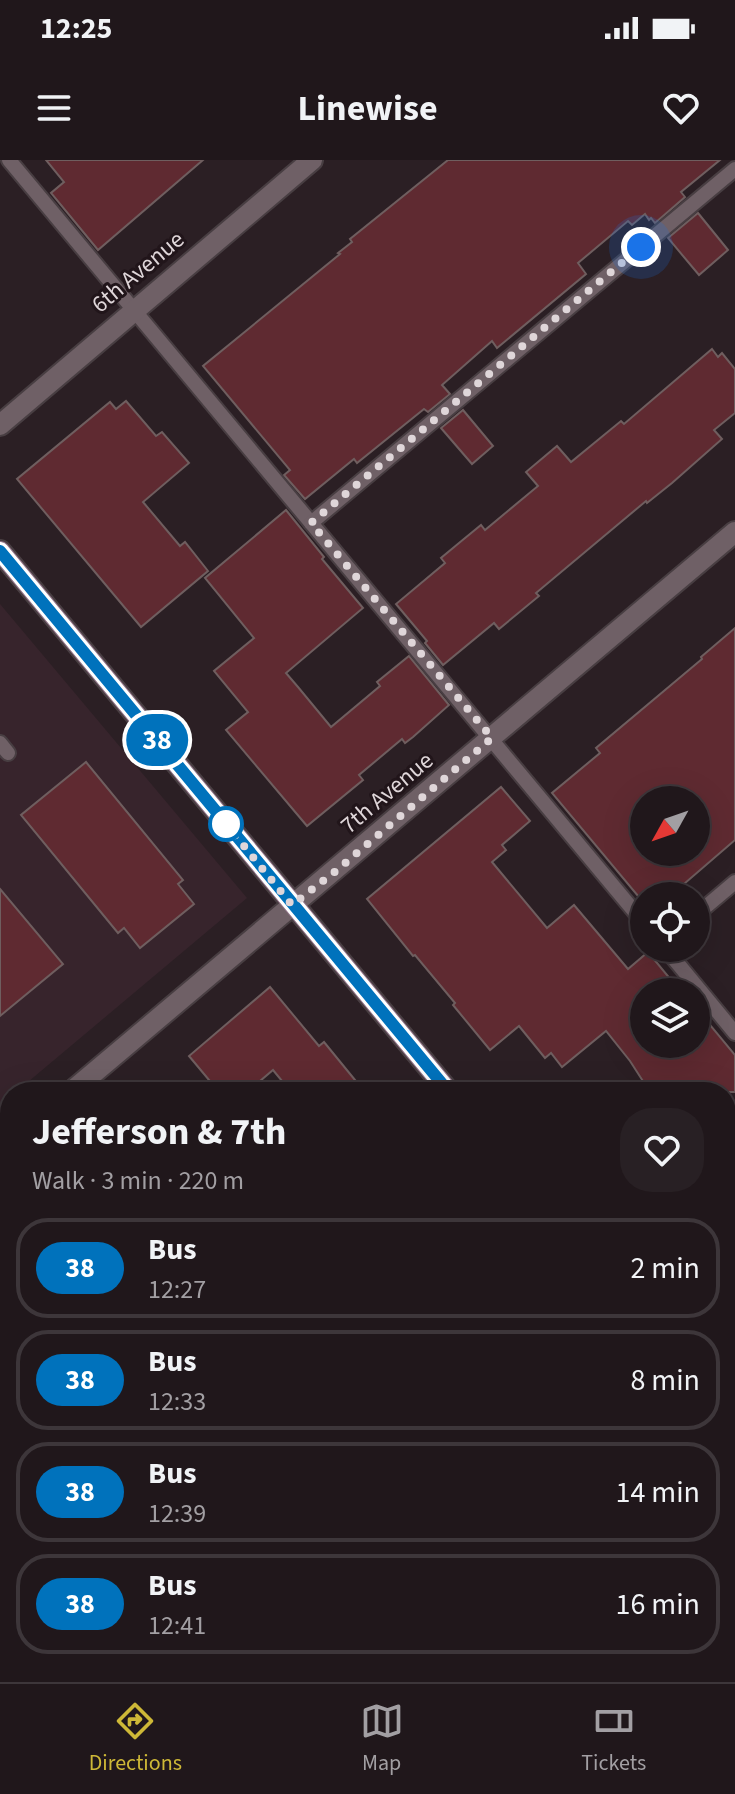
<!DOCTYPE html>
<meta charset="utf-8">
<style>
body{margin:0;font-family:"Source Sans 3",sans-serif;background:#282024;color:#f1f3f6;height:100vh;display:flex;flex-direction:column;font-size:30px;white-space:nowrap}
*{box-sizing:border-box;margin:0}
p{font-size:26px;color:#a29fa3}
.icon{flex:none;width:44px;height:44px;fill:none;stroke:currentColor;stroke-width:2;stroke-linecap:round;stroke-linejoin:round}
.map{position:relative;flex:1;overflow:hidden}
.sheet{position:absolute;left:0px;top:922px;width:736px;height:600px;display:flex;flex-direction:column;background:#20171b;border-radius:32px 32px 0 0;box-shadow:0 8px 32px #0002,0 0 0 2px #3d363a}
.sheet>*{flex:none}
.badge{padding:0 16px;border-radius:26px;font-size:28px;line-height:52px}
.needle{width:52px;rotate:230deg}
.controls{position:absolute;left:630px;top:626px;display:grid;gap:16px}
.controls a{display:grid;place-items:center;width:80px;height:80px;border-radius:50%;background:#20171b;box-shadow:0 8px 32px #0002,0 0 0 2px #3d363a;font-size:40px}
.you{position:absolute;width:40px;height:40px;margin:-20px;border:6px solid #fff;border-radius:50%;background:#1a73e8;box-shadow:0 0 0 12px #1a73e833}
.map>.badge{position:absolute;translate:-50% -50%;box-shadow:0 0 0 4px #fff}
.round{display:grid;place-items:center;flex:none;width:84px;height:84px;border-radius:32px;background:#282024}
.head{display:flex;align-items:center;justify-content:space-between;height:136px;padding:0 32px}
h1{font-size:38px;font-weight:700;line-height:60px}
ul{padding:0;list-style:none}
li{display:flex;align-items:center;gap:24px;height:100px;margin:0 16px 12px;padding:0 16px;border:4px solid #3d363a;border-radius:32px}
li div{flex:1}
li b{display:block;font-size:30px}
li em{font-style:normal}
li .badge{min-width:88px;font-weight:700;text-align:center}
.status{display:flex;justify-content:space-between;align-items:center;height:56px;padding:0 40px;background:#20171b;direction:ltr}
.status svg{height:22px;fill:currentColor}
header{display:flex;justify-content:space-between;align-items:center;height:104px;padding:0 32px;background:#20171b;font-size:36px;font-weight:700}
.dock{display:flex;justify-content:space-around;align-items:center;height:112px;border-top:2px solid #3d363a;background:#20171b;font-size:22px;color:#a29fa3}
.dock a{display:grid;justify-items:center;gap:4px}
.dock .on{color:#ceb837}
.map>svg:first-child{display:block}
.built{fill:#37242c}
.building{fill:#5f2a31;stroke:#6f5e5f;stroke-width:2;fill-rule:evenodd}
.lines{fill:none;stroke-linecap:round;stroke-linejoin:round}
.service-casing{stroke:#483e42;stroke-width:18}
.minor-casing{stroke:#483e42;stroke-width:24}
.tertiary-casing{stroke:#483e42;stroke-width:24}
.secondary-casing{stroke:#483e42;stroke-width:24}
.service{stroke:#6f6066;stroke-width:14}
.minor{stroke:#6f6066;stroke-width:20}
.tertiary{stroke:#6f6066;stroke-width:20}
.secondary{stroke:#927589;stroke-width:20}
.line-casing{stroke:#fff;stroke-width:18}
.line{stroke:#0072bc;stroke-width:12}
.walk{stroke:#dfd6d9;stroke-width:8;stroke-dasharray:0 14.4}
.stop-dot{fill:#fff;stroke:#0072bc;stroke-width:4}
.labels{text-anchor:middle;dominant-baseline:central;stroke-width:6;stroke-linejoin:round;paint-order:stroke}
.street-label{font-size:24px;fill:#dfd6d9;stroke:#21151a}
</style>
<div class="status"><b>12:25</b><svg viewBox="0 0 49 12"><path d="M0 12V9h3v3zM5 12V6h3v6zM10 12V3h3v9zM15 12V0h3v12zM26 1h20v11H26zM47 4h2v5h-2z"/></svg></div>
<header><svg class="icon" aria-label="menu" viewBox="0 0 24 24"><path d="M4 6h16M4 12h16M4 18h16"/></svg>Linewise<svg class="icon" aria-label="heart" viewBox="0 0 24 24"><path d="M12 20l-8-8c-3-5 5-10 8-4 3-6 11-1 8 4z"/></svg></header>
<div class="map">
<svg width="735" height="1522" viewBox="0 0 735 1522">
<rect width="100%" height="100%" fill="#2b1f24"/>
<path class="built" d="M0,444L247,738L16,932H10V937L0,945Z"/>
<g class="building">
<path d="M46,0H203L98,90L51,33L64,22Z"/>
<path d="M448,0H720L681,32L685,37L655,63L651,58L649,60L645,54L632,65L628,61L578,103L586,114L497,188L492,181L442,225L450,234L428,252L424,249L357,303L354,299L305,339L284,315L290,310L203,206L340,94L338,93L352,82L350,79Z"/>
<path d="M698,53L728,90L699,115L668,78Z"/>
<path d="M712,189L718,197L722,193L735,209V253L714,270L722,279L672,323L647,343L646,341L536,433L539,436L499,469L494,463L443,505L425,483L427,481L396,444L445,403L441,398L459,383L481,365L485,370L538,326L526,312L557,286L571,302L621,261L624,264Z"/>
<path d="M126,241L156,276L162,272L189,303L143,342L180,386L185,382L208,411L141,467L17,319L110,242L116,249Z"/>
<path d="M463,250L493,286L472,304L441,268Z"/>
<path d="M286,350L324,397L322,399L363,448L286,513L298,527L331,567L380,526L377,522L409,496L449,545L413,577L405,583L402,579L359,615L363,620L307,666L226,570L248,552L214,511L254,478L205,418Z"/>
<path d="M735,468V680L670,736H638L552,633L600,593L596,588L702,499L701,497ZM644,640H696V692H644Z"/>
<path d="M86,602L183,720L178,724L194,744L140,788L124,768L118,773L21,655Z"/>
<path d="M501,627L530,661L502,685L506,690L492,702L547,768L574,745L628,809L648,792L681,832H644V884H696V848L735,895V932H650L630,901L606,871L562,907L551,893L545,898L519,866L490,890L453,845L455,843L415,795L413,796L367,739Z"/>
<path d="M0,729L63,804L0,856Z"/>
<path d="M270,827L319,886L324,882L355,920L341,932H291L273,910L247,932H219L189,896Z"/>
</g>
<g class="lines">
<defs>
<g id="service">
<path d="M9,0C219,256 434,507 644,763"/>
<path d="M311,363L735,9"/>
<path d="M0,583L8,593"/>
<path d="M696,755L735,722"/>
<path d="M665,788L735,873"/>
<path d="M89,917L102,932"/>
<path d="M428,932L440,922"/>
<path d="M0,1330L10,1322"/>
<path d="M589,1512L597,1522"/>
</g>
<g id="minor">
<path d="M0,265L312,0"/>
<path d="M726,1092L735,1084"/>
<path d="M210,1522L222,1512"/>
</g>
<g id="tertiary">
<path d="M71,932L735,372"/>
<path d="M0,991L10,983"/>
</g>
<g id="secondary">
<path d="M0,391L449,932"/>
<path d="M726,1267L735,1278"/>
</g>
</defs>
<use href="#service" class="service-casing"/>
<use href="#minor" class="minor-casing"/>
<use href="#tertiary" class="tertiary-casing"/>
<use href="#secondary" class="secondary-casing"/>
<use href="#service" class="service"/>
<use href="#minor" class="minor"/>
<use href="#tertiary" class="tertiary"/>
<use href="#secondary" class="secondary"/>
</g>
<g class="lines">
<defs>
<path id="line" d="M0,391L449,932"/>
</defs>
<use href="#line" class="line-casing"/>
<use href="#line" class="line"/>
<path class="walk" d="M226,664L292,745L337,710L492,578L311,363L641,87"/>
</g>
<circle class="stop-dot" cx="226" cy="664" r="16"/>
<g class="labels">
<g class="street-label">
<text transform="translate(138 112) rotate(-40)">6th Avenue</text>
<text transform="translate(387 633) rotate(-40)">7th Avenue</text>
</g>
</g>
</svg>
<div class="controls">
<a><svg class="needle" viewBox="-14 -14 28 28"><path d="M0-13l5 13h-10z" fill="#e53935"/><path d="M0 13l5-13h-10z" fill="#a29fa3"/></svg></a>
<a><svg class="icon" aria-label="locate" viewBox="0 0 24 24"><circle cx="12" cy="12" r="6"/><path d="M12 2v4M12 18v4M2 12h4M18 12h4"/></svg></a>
<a><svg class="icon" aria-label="layers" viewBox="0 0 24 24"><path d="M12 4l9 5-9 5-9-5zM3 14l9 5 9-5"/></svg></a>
</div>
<div class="you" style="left:641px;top:87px"></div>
<b class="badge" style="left:157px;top:580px;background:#0072bc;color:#fff">38</b>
<section class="sheet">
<div class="head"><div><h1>Jefferson &amp; 7th</h1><p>Walk · 3 min · 220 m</p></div><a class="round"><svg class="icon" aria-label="heart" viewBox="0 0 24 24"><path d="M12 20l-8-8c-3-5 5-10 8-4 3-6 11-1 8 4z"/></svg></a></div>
<ul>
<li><span class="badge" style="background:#0072bc;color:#fff">38</span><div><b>Bus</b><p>12:27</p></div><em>2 min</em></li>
<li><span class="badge" style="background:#0072bc;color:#fff">38</span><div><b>Bus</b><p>12:33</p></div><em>8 min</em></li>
<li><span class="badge" style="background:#0072bc;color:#fff">38</span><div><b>Bus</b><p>12:39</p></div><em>14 min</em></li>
<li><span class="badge" style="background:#0072bc;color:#fff">38</span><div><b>Bus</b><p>12:41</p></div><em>16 min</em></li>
</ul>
</section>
</div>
<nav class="dock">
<a class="on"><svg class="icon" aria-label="directions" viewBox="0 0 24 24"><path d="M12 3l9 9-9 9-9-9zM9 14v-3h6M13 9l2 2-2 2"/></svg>Directions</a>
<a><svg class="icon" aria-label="map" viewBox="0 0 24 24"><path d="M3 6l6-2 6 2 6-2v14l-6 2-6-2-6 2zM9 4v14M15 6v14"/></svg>Map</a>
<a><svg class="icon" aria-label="tickets" viewBox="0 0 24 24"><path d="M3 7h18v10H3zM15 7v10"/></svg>Tickets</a>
</nav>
